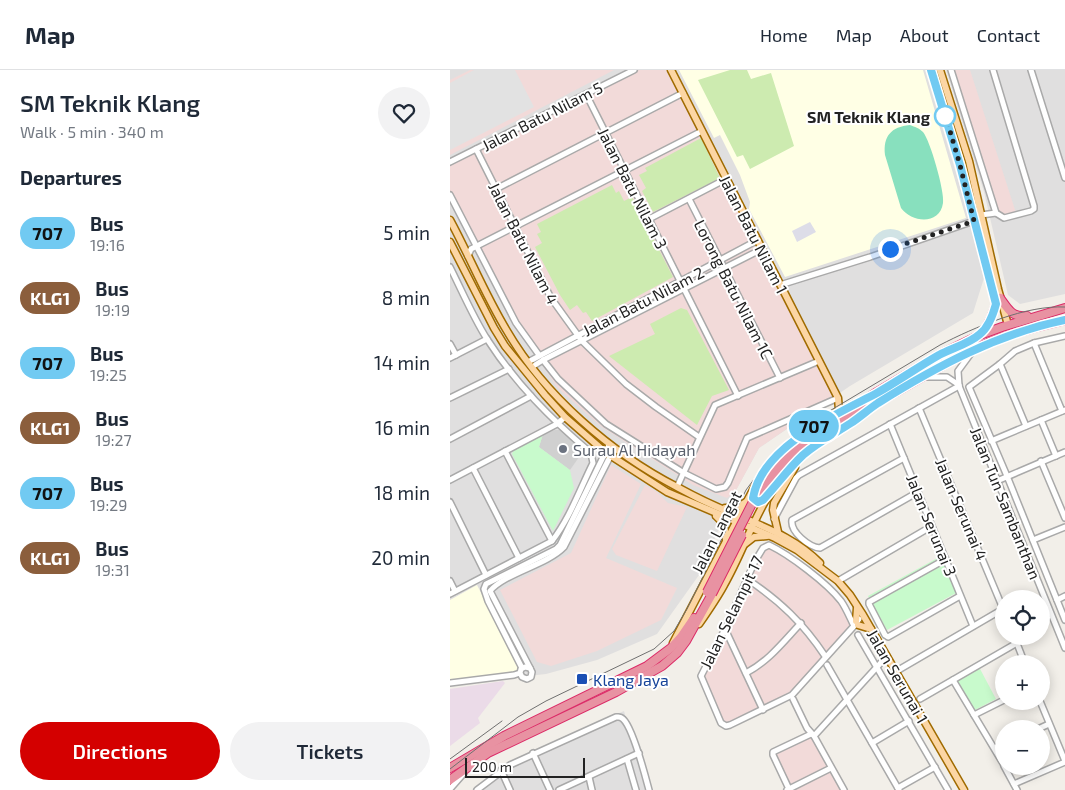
<!DOCTYPE html>
<meta charset="utf-8">
<style>
body{margin:0;font-family:"Exo 2",sans-serif;background:#f2f2f3;color:#1f2937;height:100vh;display:flex;flex-direction:column;font-size:19px;white-space:nowrap}
*{box-sizing:border-box;margin:0}
p{font-size:16px;color:#747a83}
.icon{flex:none;width:28px;height:28px;fill:none;stroke:currentColor;stroke-width:2;stroke-linecap:round;stroke-linejoin:round}
.map{position:relative;flex:1;overflow:hidden}
.sheet{display:flex;flex-direction:column;background:#fff;width:450px}
.sheet>*{flex:none}
.badge{padding:0 10px;border-radius:16px;font-size:18px;line-height:32px}
.controls{position:absolute;left:545px;top:520px;display:grid;gap:10px}
.controls a{display:grid;place-items:center;width:55px;height:55px;border-radius:50%;background:#fff;box-shadow:0 2px 12px #0003;font-size:25px}
.scale{position:absolute;left:15px;bottom:12px;width:120px;box-sizing:border-box;padding-left:5px;border:2px solid #222;border-top:0;font-size:14px;line-height:18px;white-space:nowrap;color:#222;-webkit-text-stroke:4px #fff;paint-order:stroke}
.you{position:absolute;width:25px;height:25px;margin:-12px;border:4px solid #fff;border-radius:50%;background:#1a73e8;box-shadow:0 0 0 8px #1a73e833}
.map>.badge{position:absolute;translate:-50% -50%;box-shadow:0 0 0 2px #fff}
h2{padding:0 20px;font-size:19px;line-height:45px}
.round{display:grid;place-items:center;flex:none;width:52px;height:52px;border-radius:26px;background:#f2f2f3}
.overview{display:flex;align-items:center;justify-content:space-between;height:85px;padding:0 20px}
h1{font-size:24px;font-weight:600;line-height:38px}
.primary-button{display:flex;gap:10px;margin-top:auto;padding:10px 20px}
.primary-button a{flex:1;height:58px;border-radius:30px;background:#d40000;color:#fff;font-size:20px;font-weight:600;line-height:58px;text-align:center}
.primary-button a+a{background:#f2f2f3;color:#1f2937}
ul{padding:0;list-style:none}
li{display:flex;align-items:center;gap:15px;height:65px;padding:0 20px}
li div{flex:1}
li b{display:block;font-size:19px}
li em{font-style:normal}
li .badge{min-width:55px;font-weight:700;text-align:center}
header{display:flex;align-items:center;gap:30px;box-sizing:border-box;height:70px;padding:0 25px;background:#fff;border-bottom:1px solid #e0e1e3}
header strong{font-size:24px}
nav{display:flex;gap:28px;margin-inline-start:auto;font-size:18px}
main{display:flex;flex:1;min-height:0}
.map>svg:first-child{display:block}
.residential{fill:#e0dfdf}
.commercial{fill:#f2dad9}
.industrial{fill:#ebdbe8}
.education{fill:#ffffe5}
.religious{fill:#d0d0d0}
.grass{fill:#cdebb0}
.park{fill:#c8facc}
.pitch{fill:#88e0be}
.parking{fill:#e2e2e2}
.plaza{fill:#dddde8}
.lines{fill:none;stroke-linecap:round;stroke-linejoin:round}
.minor-casing{stroke:#a9a9a9;stroke-width:8}
.major-casing{stroke:#a06b00;stroke-width:9}
.highway-casing{stroke:#dc2a67;stroke-width:10}
.minor{stroke:#fff;stroke-width:5}
.major{stroke:#fcd6a4;stroke-width:6}
.highway{stroke:#e892a2;stroke-width:8}
.tram{stroke:#707070;stroke-width:1}
.highway-bridge-casing{stroke:#dc2a67;stroke-width:10;stroke-linecap:butt}
.highway-bridge{stroke:#e892a2;stroke-width:8}
.line-casing{stroke:#fff;stroke-width:11}
.line{stroke:#71caf2;stroke-width:8}
.walk{stroke:#222;stroke-width:5;stroke-dasharray:0 9}
.stop-dot{fill:#fff;stroke:#71caf2;stroke-width:2.5}
.worship-dot{fill:#6b7280;stroke:#fff;stroke-width:2}
.transit-dot{fill:#1a4fb4;stroke:#fff;stroke-width:2}
.labels{text-anchor:middle;dominant-baseline:central;stroke-width:4;stroke-linejoin:round;paint-order:stroke}
.street-label{font-size:16px;fill:#222;stroke:#fff}
.stop-label{font-size:16px;font-weight:bold;fill:#222;stroke:#fff;text-anchor:end}
.worship-label{font-size:16px;fill:#5b616d;stroke:#fff;text-anchor:start}
.transit-label{font-size:16px;fill:#164399;stroke:#fff;text-anchor:start}
</style>
<header>
<strong>Map</strong>
<nav><a>Home</a><a>Map</a><a>About</a><a>Contact</a></nav>
</header>
<main>
<section class="sheet">
<div class="overview"><div><h1>SM Teknik Klang</h1><p>Walk · 5 min · 340 m</p></div><a class="round"><svg class="icon" aria-label="heart" viewBox="0 0 24 24"><path d="M12 20l-8-8c-3-5 5-10 8-4 3-6 11-1 8 4z"/></svg></a></div>
<h2>Departures</h2>
<ul>
<li><span class="badge" style="background:#71caf2;color:#111">707</span><div><b>Bus</b><p>19:16</p></div><em>5 min</em></li>
<li><span class="badge" style="background:#8b5e3c;color:#fff">KLG1</span><div><b>Bus</b><p>19:19</p></div><em>8 min</em></li>
<li><span class="badge" style="background:#71caf2;color:#111">707</span><div><b>Bus</b><p>19:25</p></div><em>14 min</em></li>
<li><span class="badge" style="background:#8b5e3c;color:#fff">KLG1</span><div><b>Bus</b><p>19:27</p></div><em>16 min</em></li>
<li><span class="badge" style="background:#71caf2;color:#111">707</span><div><b>Bus</b><p>19:29</p></div><em>18 min</em></li>
<li><span class="badge" style="background:#8b5e3c;color:#fff">KLG1</span><div><b>Bus</b><p>19:31</p></div><em>20 min</em></li>
</ul>
<div class="primary-button"><a>Directions</a><a>Tickets</a></div>
</section>
<div class="map">
<svg width="615" height="720" viewBox="0 0 615 720">
<rect width="100%" height="100%" fill="#f2efe9"/>
<g class="residential">
<path d="M0,0H475L518,143L534,208L523,243L400,316L309,378L285,422L249,505L207,564L147,590L96,604L0,615Z"/>
<path d="M496,0H615V224L570,234L558,225L534,122Z"/>
<path d="M174,641L195,720H24L58,692Z"/>
</g>
<g class="commercial">
<path d="M20,0H164L0,85V10Z"/>
<path d="M185,0H218L385,325L309,378L285,422L277,428L243,415L152,357L108,318L64,254L0,131V92Z"/>
<path d="M503,0H520L566,143L554,146L547,142Z"/>
<path d="M161,395L191,414L156,488L227,518L211,550L147,581L101,596L87,592L50,520L121,483Z"/>
<path d="M195,415L207,422L218,433L237,437L207,501L166,485L162,479Z"/>
<path d="M319,477L360,504L383,525L390,532L402,556L341,624L276,654L272,651L252,606L302,501L314,479Z"/>
<path d="M360,666L362,667L391,720H340L324,685L325,683Z"/>
</g>
<path class="industrial" d="M53,611L55,613L28,648L30,653L0,676V619Z"/>
<g class="education">
<path d="M229,0H473L516,148L335,207L299,139L300,132L290,105L270,65L264,68Z"/>
<path d="M27,515L71,601L0,610V530Z"/>
</g>
<path class="religious" d="M105,360H111L134,380L120,400L89,377L93,364Z"/>
<g class="grass">
<path d="M280,0H297L301,9L321,3L344,76L300,99L293,85L287,87L248,10Z"/>
<path d="M251,68L270,108L203,142L192,121L196,118L189,105L197,101L195,98Z"/>
<path d="M162,115L166,123L169,121L174,131L182,127L223,207L142,251L136,242L133,243L127,235L120,240L110,225L85,177L92,173L87,164L91,162L87,154Z"/>
<path d="M231,238L237,240L279,320L262,326L247,355L159,286L205,264L200,254Z"/>
</g>
<g class="park">
<path d="M93,364L89,377L120,400L124,418L103,461L62,384L64,379Z"/>
<path d="M493,485L508,522L437,560L418,526Z"/>
<path d="M529,597L546,629L523,641L505,611Z"/>
</g>
<path class="pitch" d="M460,55C465,57 469,58 473,62C480,70 495,122 493,133C490,155 462,153 451,138L435,85C433,66 441,57 460,55Z"/>
<path class="parking" d="M24,0H65L84,37L0,80V13Z"/>
<path class="plaza" d="M360,152L366,162L347,172L342,161Z"/>
<g class="lines">
<defs>
<g id="minor">
<path d="M501,0L546,143L554,148L581,141L584,139V136L543,0"/>
<path d="M581,0L615,108"/>
<path d="M136,24L288,326"/>
<path d="M26,79L101,228L132,271L176,314L206,337L249,367"/>
<path d="M0,92L184,0"/>
<path d="M46,119L233,23"/>
<path d="M0,125L66,253L89,285"/>
<path d="M239,129L330,308"/>
<path d="M531,145L546,143"/>
<path d="M199,149L276,109"/>
<path d="M18,186L21,179L252,61"/>
<path d="M0,197C12,221 23,247 37,269C66,314 101,349 141,383L143,393C130,419 120,448 102,471L0,524"/>
<path d="M330,215L420,187L524,151"/>
<path d="M615,266L584,273L565,281L550,294L519,317L557,406L615,550"/>
<path d="M584,273L612,341"/>
<path d="M0,274L6,285"/>
<path d="M522,282L508,301L509,316L615,578"/>
<path d="M0,288L37,269"/>
<path d="M93,290L108,309L156,354L234,403L266,419L275,417L278,413L297,368L388,328"/>
<path d="M78,292L308,170"/>
<path d="M550,294L576,356"/>
<path d="M82,297L93,290L312,179"/>
<path d="M475,307H497L509,315"/>
<path d="M0,328L59,299"/>
<path d="M469,338L554,541"/>
<path d="M591,350L606,386"/>
<path d="M440,354L523,556"/>
<path d="M0,369L81,326"/>
<path d="M541,371L615,340"/>
<path d="M55,381L102,471"/>
<path d="M454,388L342,450C340,462 359,477 370,478L468,422"/>
<path d="M591,391L615,448"/>
<path d="M23,398L69,488"/>
<path d="M0,410L107,354L115,347"/>
<path d="M547,411L615,382"/>
<path d="M227,417L265,335L369,291"/>
<path d="M0,432L36,505"/>
<path d="M324,449L346,408L349,405L509,316"/>
<path d="M583,470L615,457"/>
<path d="M496,489L419,532V534L435,565L438,567L510,526"/>
<path d="M297,509C330,531 353,553 375,586"/>
<path d="M0,511L5,521"/>
<path d="M388,511L482,456"/>
<path d="M607,530L615,526"/>
<path d="M404,556C400,548 396,538 391,531C377,513 340,485 319,475L313,478L305,491L275,559L251,606L271,653L276,656L280,655L342,625L404,556L409,549"/>
<path d="M275,559L313,640"/>
<path d="M408,565L498,720"/>
<path d="M564,566L575,594"/>
<path d="M377,595L449,720"/>
<path d="M72,598L38,531L34,519L36,514L106,479L110,475L159,375"/>
<path d="M80,598L40,521C55,503 97,495 114,477L164,379"/>
<path d="M445,602L553,539"/>
<path d="M296,603C319,591 333,572 351,553"/>
<path d="M503,610L554,695"/>
<path d="M0,613L64,605L70,603L71,599L75,597L80,598L82,602L81,607L77,609L72,607L70,603"/>
<path d="M343,629L357,658L364,666L394,720"/>
<path d="M470,629L567,573"/>
<path d="M590,631L615,691"/>
<path d="M524,645L554,630"/>
<path d="M588,659L599,654"/>
<path d="M364,666L437,586"/>
<path d="M422,673L459,651"/>
<path d="M545,678L554,674"/>
<path d="M83,683L100,720"/>
<path d="M177,689L186,720"/>
<path d="M554,696L567,720"/>
<path d="M51,700L60,720"/>
<path d="M139,707L142,720"/>
<path d="M564,714L615,692"/>
<path d="M448,718L485,697"/>
<path d="M0,719L14,703"/>
<path d="M339,719L323,685V682L361,664"/>
<path d="M27,720L60,695L166,647C169,647 170,646 173,649C183,658 195,705 199,720"/>
<path d="M109,720L189,683"/>
<path d="M337,720L381,698"/>
</g>
<g id="major">
<path d="M221,0L388,328L389,340L383,345"/>
<path d="M481,0L510,95L546,234"/>
<path d="M490,0L519,91L548,219L558,255"/>
<path d="M0,150C20,187 35,225 57,261C95,326 161,383 227,417C247,428 268,438 289,446C319,459 346,469 370,493"/>
<path d="M0,172L44,258L55,276L95,325L115,347L155,382L217,422L325,468L347,480L388,511L400,525L413,545L514,720"/>
<path d="M275,438H286L296,432"/>
<path d="M266,446C274,452 276,461 276,470"/>
<path d="M328,462L323,440L324,433L345,397"/>
<path d="M295,474L304,467L317,466"/>
<path d="M406,551L407,538"/>
<path d="M249,554C258,541 267,528 274,515C297,475 308,430 341,396C363,374 390,360 415,343"/>
<path d="M408,555L421,559"/>
<path d="M223,573L305,416C327,376 367,353 406,333"/>
</g>
<g id="highway">
<path d="M550,228C558,239 562,248 577,246"/>
<path d="M531,264C539,255 542,246 546,234"/>
<path d="M396,343L427,322L489,285L530,265L552,257L615,238"/>
<path d="M399,348C445,325 489,294 538,273C563,263 589,256 615,250"/>
<path d="M0,698L54,666L197,596L221,578L231,567L244,548"/>
<path d="M0,710L38,683L166,622L212,596L227,583L236,571L262,524"/>
</g>
</defs>
<use href="#minor" class="minor-casing"/>
<use href="#major" class="major-casing"/>
<use href="#highway" class="highway-casing"/>
<use href="#minor" class="minor"/>
<use href="#major" class="major"/>
<use href="#highway" class="highway"/>
<g class="tram">
<path d="M0,689L52,651"/>
<path d="M0,699L68,647L96,631L204,579L224,561L237,539L296,420L319,389L337,370L356,355L490,275C525,257 576,235 615,237"/>
</g>
<defs>
<g id="highway-bridge">
<path d="M313,423C334,387 364,368 399,348"/>
<path d="M257,522L310,418L322,400L334,386L355,369L396,343"/>
<path d="M262,524L292,465"/>
</g>
</defs>
<use href="#highway-bridge" class="highway-bridge-casing"/>
<use href="#highway-bridge" class="highway-bridge"/>
</g>
<g class="lines">
<defs>
<path id="line" d="M481,0L510,95L546,234C543,245 539,257 530,264C519,274 502,278 489,285C468,297 448,311 427,323C385,345 312,376 303,428L308,432L313,430C327,415 338,399 353,385C368,372 384,364 401,353C410,347 419,339 428,333C487,296 547,264 615,250"/>
</defs>
<use href="#line" class="line-casing"/>
<use href="#line" class="line"/>
<path class="walk" d="M440,179L524,151L510,95L495,44V46"/>
</g>
<circle class="stop-dot" cx="495" cy="46" r="10"/>
<circle class="worship-dot" cx="113" cy="379" r="5"/>
<rect class="transit-dot" x="126" y="603" width="12" height="12" rx="2.5"/>
<g class="labels">
<g class="street-label">
<text transform="translate(92 46) rotate(-27)">Jalan Batu Nilam 5</text>
<text transform="translate(183 118) rotate(63)">Jalan Batu Nilam 3</text>
<text transform="translate(304 164) rotate(63)">Jalan Batu Nilam 1</text>
<text transform="translate(74 173) rotate(63)">Jalan Batu Nilam 4</text>
<text transform="translate(284 219) rotate(63)">Lorong Batu Nilam 1C</text>
<text transform="translate(193 231) rotate(-27)">Jalan Batu Nilam 2</text>
<text transform="translate(556 433) rotate(68)">Jalan Tun Sambanthan</text>
<text transform="translate(512 439) rotate(67)">Jalan Serunai 4</text>
<text transform="translate(482 455) rotate(68)">Jalan Serunai 3</text>
<text transform="translate(266 462) rotate(-63)">Jalan Langat</text>
<text transform="translate(281 542) rotate(-64)">Jalan Selampit 17</text>
<text transform="translate(448 606) rotate(60)">Jalan Serunai 1</text>
</g>
<g class="stop-label">
<text x="480" y="46">SM Teknik Klang</text>
</g>
<g class="worship-label">
<text x="123" y="379">Surau Al Hidayah</text>
</g>
<g class="transit-label">
<text x="143" y="609">Klang Jaya</text>
</g>
</g>
</svg>
<div class="controls">
<a><svg class="icon" aria-label="locate" viewBox="0 0 24 24"><circle cx="12" cy="12" r="6"/><path d="M12 2v4M12 18v4M2 12h4M18 12h4"/></svg></a>
<a>+</a>
<a>−</a>
</div>
<div class="scale">200 m</div>
<div class="you" style="left:440px;top:179px"></div>
<b class="badge" style="left:364px;top:356px;background:#71caf2;color:#111">707</b>
</div>
</main>
